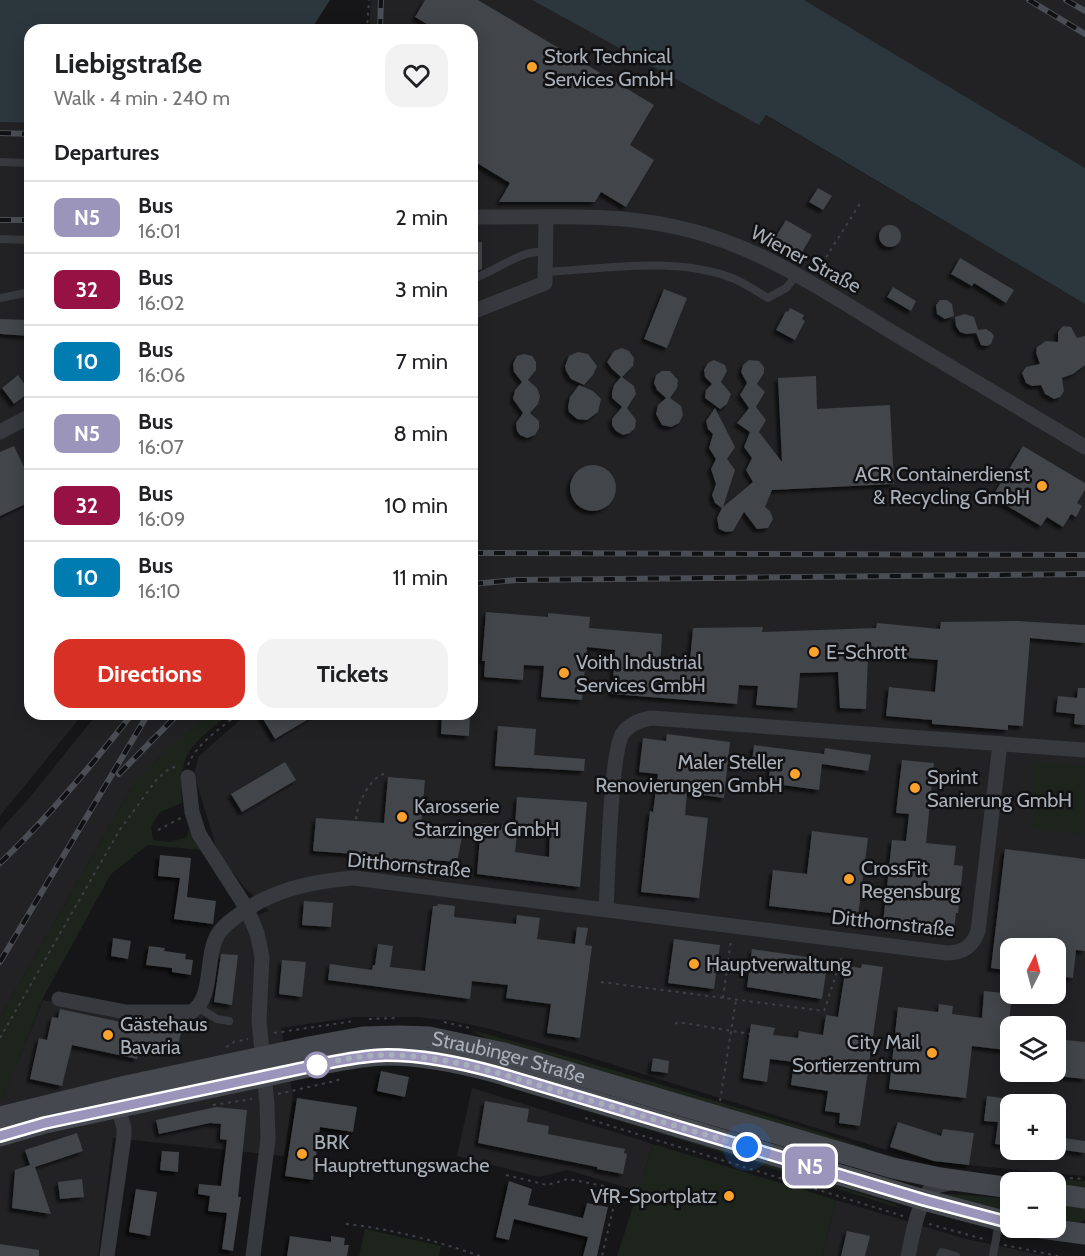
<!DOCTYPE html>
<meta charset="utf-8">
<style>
body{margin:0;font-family:Cabin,sans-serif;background:#f2f2f2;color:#202124;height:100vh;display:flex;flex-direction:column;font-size:22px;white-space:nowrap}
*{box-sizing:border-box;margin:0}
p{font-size:20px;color:#757577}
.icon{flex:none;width:33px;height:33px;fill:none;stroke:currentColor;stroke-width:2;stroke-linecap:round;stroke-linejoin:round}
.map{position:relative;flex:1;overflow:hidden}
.details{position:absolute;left:24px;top:24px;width:454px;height:696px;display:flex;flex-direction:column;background:#fff;border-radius:18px;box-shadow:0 3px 15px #0003}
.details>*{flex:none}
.badge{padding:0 12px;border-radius:9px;font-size:21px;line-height:39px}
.needle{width:39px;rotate:6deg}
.tools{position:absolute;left:1000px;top:938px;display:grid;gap:12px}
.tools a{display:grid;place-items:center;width:66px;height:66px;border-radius:12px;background:#fff;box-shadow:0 3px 15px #0003;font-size:30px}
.you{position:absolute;width:30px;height:30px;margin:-15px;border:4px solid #fff;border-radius:50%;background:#1a73e8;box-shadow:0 0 0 9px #1a73e833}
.map>.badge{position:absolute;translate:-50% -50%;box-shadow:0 0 0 3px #fff}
h2{padding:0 30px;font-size:22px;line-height:54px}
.round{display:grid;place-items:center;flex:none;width:63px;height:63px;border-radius:18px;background:#f2f2f2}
.overview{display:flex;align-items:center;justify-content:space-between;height:102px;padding:0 30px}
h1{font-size:28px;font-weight:700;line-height:45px}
.button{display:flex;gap:12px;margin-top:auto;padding:12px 30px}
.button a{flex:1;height:69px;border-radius:18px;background:#d93025;color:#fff;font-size:24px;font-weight:700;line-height:69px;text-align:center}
.button a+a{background:#f2f2f2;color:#202124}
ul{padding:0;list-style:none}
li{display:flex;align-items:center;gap:18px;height:72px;padding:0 30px;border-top:2px solid #e0e0e0}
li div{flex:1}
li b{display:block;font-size:22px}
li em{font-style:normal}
li .badge{min-width:66px;font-weight:700;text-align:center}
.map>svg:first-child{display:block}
.built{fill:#222225;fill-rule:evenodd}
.green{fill:#1c241c}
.water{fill:#2c373d}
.building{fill:#424448;filter:url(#shadow)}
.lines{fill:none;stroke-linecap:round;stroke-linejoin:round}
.path{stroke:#3d4045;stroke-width:2;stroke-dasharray:3 4.5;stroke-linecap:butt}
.lane{stroke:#37393e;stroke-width:8}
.street{stroke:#37393e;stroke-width:15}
.secondary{stroke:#45484e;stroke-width:21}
.rail-casing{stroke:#4a4d53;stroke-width:6}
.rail{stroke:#111113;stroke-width:4;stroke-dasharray:11;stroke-linecap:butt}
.line-casing{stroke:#fff;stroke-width:14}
.line{stroke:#9b95bb;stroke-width:9}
.walk{stroke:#a8afb9;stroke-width:6;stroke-dasharray:0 10.8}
.poi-dot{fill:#fba22c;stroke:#111113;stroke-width:2}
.stop-dot{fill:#fff;stroke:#9b95bb;stroke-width:3}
.labels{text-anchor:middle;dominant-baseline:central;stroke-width:5;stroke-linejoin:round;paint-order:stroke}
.poi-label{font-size:20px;fill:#a8afb9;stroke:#111113;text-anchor:start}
.street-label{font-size:20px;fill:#a8afb9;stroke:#111113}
</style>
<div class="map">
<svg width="1085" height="1256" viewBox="0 0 1085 1256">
<defs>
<filter id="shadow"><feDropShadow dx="-3.5" dy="3.5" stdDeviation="1.5" flood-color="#0009"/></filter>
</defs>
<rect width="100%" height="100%" fill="#161618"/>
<g class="built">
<path d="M371,0H532L759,125L765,115L1085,304V1176L933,1162L890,1151L582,1055L490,1029L453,1021L418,1017H355L281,1028L293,1096L284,1156L113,1138L98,1256H0V1099L3,1097L43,1000L193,1026L211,930L269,911L245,888L218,853L194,774L199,756L247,714H472V30H369ZM1011,948H1056V993H1011ZM1011,1026H1056V1071H1011ZM1011,1104H1056V1149H1011Z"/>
<path d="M804,0H1085V168Z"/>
<path d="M0,122L30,123V714H83L0,816Z"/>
<path d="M97,714H209L157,759L130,790L0,1017V830L25,803Z"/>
<path d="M472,1088L653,1144L638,1191L567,1170L539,1177L457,1156Z"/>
<path d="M836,1200L966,1239L1046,1256H822Z"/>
</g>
<g class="green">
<path d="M209,714H229C190,747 179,749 182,803L160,812L151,827L153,840L170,842L187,837L189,828L201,850L148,845L111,874L44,996L3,1098L0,1099V1017L130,790C152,760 181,738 209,714Z"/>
<path d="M1033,761L1085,767L1084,834L1034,829Z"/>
<path d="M471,1030C552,1051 632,1076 712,1100C772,1118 833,1134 890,1158L485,1038Z"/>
<path d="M479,1074L895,1204L899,1208L659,1133L477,1078Z"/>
<path d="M653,1144L836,1200L822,1256H617Z"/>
<path d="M1011,1175L1085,1181V1187L1056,1185V1182L1013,1180Z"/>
<path d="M938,1193L1011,1199V1210L983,1208Z"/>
<path d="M1056,1200L1085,1205V1219L1080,1223L1056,1219Z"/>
<path d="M365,1229L441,1246L439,1256H359Z"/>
</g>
<g class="water">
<path d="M0,0H330L311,30H30V123L0,122Z"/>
<path d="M532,0H804L1085,168V304L766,115L759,125Z"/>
</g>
<g class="building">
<path d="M425,0H478L654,105L630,145L654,160L626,207L601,192L595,202H499L510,183L472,160V30H437L415,17Z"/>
<path d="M818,188L832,196L823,210L809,202Z"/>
<path d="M786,220L812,235L801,254L775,238Z"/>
<circle cx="890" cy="236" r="11"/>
<path d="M472,242H482V269L472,272Z"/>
<path d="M960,258L1014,290L1006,303L974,283L972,286L951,274Z"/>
<path d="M893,287L916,301L911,311L887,297Z"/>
<path d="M664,289L687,298L667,348L644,339Z"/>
<path d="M940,300H947L952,304L954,316L945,319L937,314L936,305Z"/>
<path d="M790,308L804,315L802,319L805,321L795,340L776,330L786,311L788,312Z"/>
<path d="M965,314L974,317L978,330L986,329L991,332L994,336L991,344L987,346L981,345L976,333L966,334L960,332L956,326L955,317Z"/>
<path d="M0,319L30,320V336L0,334Z"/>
<path d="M1063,326L1071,327L1077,338L1085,336V365L1073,374L1062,378L1064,391L1060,397L1054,399L1045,394L1041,385L1032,386L1026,383L1022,373L1026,367L1040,364L1036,353L1037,347L1046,341L1058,342V332Z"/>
<path d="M622,348L629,351L634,358L633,366L622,377L634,386L636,394L627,408L636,420L635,428L630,433L623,435L616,431L612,425V419L622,407L612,398V392L614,385L621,377L612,369L607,362L614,351Z"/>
<path d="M578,352L588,354L597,366L593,375L584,385L571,379L566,371L565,366L569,356Z"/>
<path d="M524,354L532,356L536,362V370L528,380L537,388L540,396L538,404L530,413L539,421V428L535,435L527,438L520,435L517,431L516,423L523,413L513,399L515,390L522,382L514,372L513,364L517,356Z"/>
<path d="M714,360L725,365L727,371L721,382L731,394L727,404L720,409L705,398L706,390L712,384L705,377L704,370L708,363Z"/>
<path d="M749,360L759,361L764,367V373L757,384L765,392L756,407L766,420L759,432L782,462L778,378L816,376L817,409L890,405L894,484L772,490L765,507L770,511L773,519L768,528L757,529L744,512L733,531L726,532L719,529L717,518L722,508L715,503L712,495L716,484L711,469L716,459L709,448L713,434L708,429L706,421L715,408L735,447L727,459L735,470L723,507L753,482L746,470L752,458L744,447L750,432L737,423L749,408L740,395L747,383L741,372L743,365Z"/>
<path d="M662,371H670L678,380L677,388L670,398L681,406L683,415L679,423L671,427L662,425L656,414L658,405L666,398L657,390L654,383L656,375Z"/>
<path d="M18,375L30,392L14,404L2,388Z"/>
<path d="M579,385L593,391L601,399L598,412L587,420L577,419L569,412L568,407L570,397Z"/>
<path d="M14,446L30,480V502L0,516V452Z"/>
<path d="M1023,446L1085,483V490L1077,503L1082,506L1076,517L1071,514L1063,527L1047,517L1041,526L992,497Z"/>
<circle cx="593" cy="488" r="23"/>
<path d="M486,612L548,617V613L590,617L589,628L662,634L660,669L689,671L693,628L763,627L762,632L876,628L877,623L940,629L941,622L1017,621L1085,625V643L1030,638L1023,726L1008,725V730L932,724V720L886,716L889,687L935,692L938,660L868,655L866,709L840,708L838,672L800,673L797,708L756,705L758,686L739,685L737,704L612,694L615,650L587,647L582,700L541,697L544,666L524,665L523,680L484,677L485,661H482Z"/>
<path d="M1078,688H1085V725L1074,724L1075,714L1056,712L1058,696L1077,698Z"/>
<path d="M260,714H317L275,739Z"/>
<path d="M442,714H470L469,736L441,734Z"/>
<path d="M498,726L536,729L534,755L585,759L584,771L495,766Z"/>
<path d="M667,734L730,742L724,798L687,793L685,815L708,818L699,898L641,892L650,811L653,812L658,774L639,772L643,738L666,741Z"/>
<path d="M754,745L824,754L825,748L871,755L868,771L822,764L819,790L768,783L771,763L752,761Z"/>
<path d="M902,760L934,763L926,843L956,846L954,865L963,866L958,913H956L954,931L883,923L892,840L906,841L909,814L896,813Z"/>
<path d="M285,762L296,780L242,812L231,794Z"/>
<path d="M388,777L425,780L421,826L464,827L457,862L431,860L430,869L381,866L382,856L313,851L316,818L384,823Z"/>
<path d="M517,797L587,802L580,887L477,874L481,823L518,826L515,852L549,857L550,829L515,826Z"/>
<path d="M812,831L868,838L858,916L769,906L773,870L807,874Z"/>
<path d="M1005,849L1085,859V951L1076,950L1073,978L1056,976V948H1011V971L991,968Z"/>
<path d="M160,855L191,858L187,897L216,901L213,924L174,919L180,878L158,876Z"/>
<path d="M304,901L333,903L331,927L302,925Z"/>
<path d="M438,904L455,906L454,917L516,924L517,915L540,918L537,939L575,944L577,927L588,928L585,945L592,946L580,1038L547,1033L551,1004L506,998L508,985L472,981L470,999L328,980L330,964L372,970L373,965H375L378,944L393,946L390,967L425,971L433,906H437Z"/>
<path d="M113,938L131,941L128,959L111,956Z"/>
<path d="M674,939L720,945L714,989L668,983Z"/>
<path d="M149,946L165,948L164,951L186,954L185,959L193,960L191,975L172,972V968L146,965Z"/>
<path d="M752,949L828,960L822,999L747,987Z"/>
<path d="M221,954L238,955L232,1005L214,1002Z"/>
<path d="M282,960L306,962L302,997L279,994Z"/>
<path d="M862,964L883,967L860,1126L839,1123L840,1113L825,1111L828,1091L791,1085L794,1062L770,1059L767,1082L743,1078L751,1024L775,1028L773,1035L798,1038L799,1031L823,1035L826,1015L838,1017L846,966L861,968Z"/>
<path d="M984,991L1012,994L1006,1050L972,1046L966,1098L889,1089L898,1007L938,1012L939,1004L953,1006L952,1014L982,1018Z"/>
<path d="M60,1009L158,1030V1028L181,1032L177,1053L168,1051L169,1046L141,1041L137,1059L72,1045L62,1086L30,1079L39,1038L47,1040L52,1017L58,1018Z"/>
<path d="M1056,1039L1085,1042V1079L1056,1076Z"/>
<path d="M653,1058L669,1061L668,1073L651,1071Z"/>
<path d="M381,1071L409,1077L405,1097L377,1091Z"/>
<path d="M987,1096L1011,1099L1009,1136H1011V1146L995,1144L998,1122L984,1121Z"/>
<path d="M297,1098L357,1107L353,1132L320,1127L313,1180L285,1176Z"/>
<path d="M485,1101L529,1109L527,1122L549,1126L548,1134L625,1149L624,1153L627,1154L623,1174L597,1169V1167L478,1143Z"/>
<path d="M216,1107L247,1110L238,1197H241L233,1251L222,1249L227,1213L208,1211L210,1196L198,1194L199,1184L221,1186L227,1140L220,1139L221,1124L210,1123L159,1134L156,1120Z"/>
<path d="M898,1122L941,1136L943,1129L974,1133L969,1165L934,1161L890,1147Z"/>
<path d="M77,1133L83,1151L35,1167L51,1214L12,1208L15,1170L30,1165L25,1150Z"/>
<path d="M1056,1137L1085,1141V1153L1056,1149Z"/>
<path d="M162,1151L179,1152L178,1172L160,1170Z"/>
<path d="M82,1179L84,1197L60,1199L58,1182Z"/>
<path d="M509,1181L532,1189L528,1205L583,1218L587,1203L608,1207L597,1256H583L588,1237L514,1219L509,1240L496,1237Z"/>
<path d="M136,1189L157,1192L150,1236L129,1232Z"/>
<path d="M847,1231L870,1236L865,1256H841Z"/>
<path d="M290,1236L331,1242V1236L345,1238L344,1245H349L347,1256H287Z"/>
<path d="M0,1244L39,1250V1256H0Z"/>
</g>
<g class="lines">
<g class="path">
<path d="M365,30L367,27L369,0"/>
<path d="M818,270L861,202"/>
<path d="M188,765C196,744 221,728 238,714"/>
<path d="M356,819C357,804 371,774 388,773"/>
<path d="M158,830L181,818"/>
<path d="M601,982L824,1011L843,954"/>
<path d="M723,998L731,940"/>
<path d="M369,1019L396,1018"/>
<path d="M444,1022L470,1028"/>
<path d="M675,1024L678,1022L750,1034"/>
<path d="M274,1033L354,1021"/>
<path d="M0,1038L119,831L157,779L170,768L180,766"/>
<path d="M226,1047L234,1042L248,1039"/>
<path d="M278,1094L335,1081L343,1078"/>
<path d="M720,1101L736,1000"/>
<path d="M213,1105L252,1099"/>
<path d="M585,1118L903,1216"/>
<path d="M1020,1174L1056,1177"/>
<path d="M506,1175L547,1185L568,1179L604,1186L615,1200L602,1256"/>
<path d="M1070,1178L1085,1179"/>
<path d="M346,1224C392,1229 437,1241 480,1256"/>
<path d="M929,1224L987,1240"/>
<path d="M1004,1245L1058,1256"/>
</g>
<g class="lane">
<path d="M0,162L30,163"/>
<path d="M0,239L30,240"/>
<path d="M545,272C603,269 676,256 732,278C745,283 756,291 768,298L786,288L797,275"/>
<path d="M472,279C498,271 518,250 545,252"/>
<path d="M0,298L30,292"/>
<path d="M199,1008L217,1019L229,1021"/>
<path d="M940,1256L942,1252L956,1256"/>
<path d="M993,1256L999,1222"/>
</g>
<g class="street">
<path d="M472,217C540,218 609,212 676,227C759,244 830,295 902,338C963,375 1024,411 1085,447"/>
<path d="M472,312L545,283L546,218"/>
<path d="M0,432L30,416"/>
<path d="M188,777L192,812L199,834L247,909L257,933L262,957L259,1020L267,1104L268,1139L253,1256"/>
<path d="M606,909C608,879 610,751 623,733C630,724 640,720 651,718L1085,750"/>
<path d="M59,999L126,1012H191C214,1000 205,957 217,936C222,927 229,922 237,916C271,890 312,881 354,878L947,953C963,953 973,946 978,931L1000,744"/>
<path d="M107,1256L124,1136V1128L118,1107"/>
<path d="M908,1256C912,1238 917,1206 929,1191C934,1185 944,1184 951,1183"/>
</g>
<g class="secondary">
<path id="s1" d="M0,1117L126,1086L309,1047L363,1037L400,1036L429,1037L504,1053L893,1168L940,1178L1011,1188"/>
<path d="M0,1136L45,1123L322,1064C344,1060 365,1055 387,1055C425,1055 462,1063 498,1073L924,1200L1011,1223"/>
<path d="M1056,1194L1085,1198"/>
<path d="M1034,1227L1085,1234"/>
</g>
<defs>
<g id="rail">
<path d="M1029,0L1085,34"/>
<path d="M1066,0L1085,11"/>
<path d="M380,30L381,0"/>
<path d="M0,133L30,134"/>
<path d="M0,220H30"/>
<path d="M472,553L1085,555"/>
<path d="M472,584L516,580L1085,574"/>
<path d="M119,774L178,714"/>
<path d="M0,863C48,818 91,766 132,714"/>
<path d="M0,962L148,714"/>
</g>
</defs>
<use href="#rail" class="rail-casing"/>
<use href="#rail" class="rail"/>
</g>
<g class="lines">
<defs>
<path id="line" d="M0,1136L45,1123L322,1064C344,1060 365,1055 387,1055C425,1055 462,1063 498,1073L924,1200L1011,1223"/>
</defs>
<use href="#line" class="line-casing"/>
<use href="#line" class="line"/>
<path class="walk" d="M317,1065C340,1060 363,1055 387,1055C424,1055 462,1063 498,1073L747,1147"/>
</g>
<g class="poi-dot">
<circle cx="532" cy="67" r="6"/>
<circle cx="1042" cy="486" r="6"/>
<circle cx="814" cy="652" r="6"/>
<circle cx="564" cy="673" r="6"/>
<circle cx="795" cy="774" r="6"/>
<circle cx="915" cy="788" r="6"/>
<circle cx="402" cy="817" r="6"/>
<circle cx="849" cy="879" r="6"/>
<circle cx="694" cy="964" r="6"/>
<circle cx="108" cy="1035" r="6"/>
<circle cx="932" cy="1053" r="6"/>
<circle cx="302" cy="1154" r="6"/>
<circle cx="729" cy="1196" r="6"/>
</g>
<circle class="stop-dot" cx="317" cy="1065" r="12"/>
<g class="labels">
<g class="poi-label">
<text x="544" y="56">Stork Technical<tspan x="544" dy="23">Services GmbH</tspan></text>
<text x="1030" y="474" text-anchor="end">ACR Containerdienst<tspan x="1030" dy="23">&amp; Recycling GmbH</tspan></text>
<text x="826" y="652">E-Schrott</text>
<text x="576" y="662">Voith Industrial<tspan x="576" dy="23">Services GmbH</tspan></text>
<text x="783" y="762" text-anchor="end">Maler Steller<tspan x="783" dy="23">Renovierungen GmbH</tspan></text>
<text x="927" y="777">Sprint<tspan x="927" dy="23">Sanierung GmbH</tspan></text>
<text x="414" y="806">Karosserie<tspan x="414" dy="23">Starzinger GmbH</tspan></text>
<text x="861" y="868">CrossFit<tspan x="861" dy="23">Regensburg</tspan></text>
<text x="706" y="964">Hauptverwaltung</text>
<text x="120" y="1024">Gästehaus<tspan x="120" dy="23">Bavaria</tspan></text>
<text x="920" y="1042" text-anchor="end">City Mail<tspan x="920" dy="23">Sortierzentrum</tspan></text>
<text x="314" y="1142">BRK<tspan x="314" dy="23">Hauptrettungswache</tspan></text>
<text x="717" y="1196" text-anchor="end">VfR-Sportplatz</text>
</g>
<g class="street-label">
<text transform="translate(806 259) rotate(28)">Wiener Straße</text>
<text transform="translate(409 865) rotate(5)">Ditthornstraße</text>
<text transform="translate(893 923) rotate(6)">Ditthornstraße</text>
<text stroke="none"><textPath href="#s1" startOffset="520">Straubinger Straße</textPath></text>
</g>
</g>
</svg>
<div class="tools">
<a><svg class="needle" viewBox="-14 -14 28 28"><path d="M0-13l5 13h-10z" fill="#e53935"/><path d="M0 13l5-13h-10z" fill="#757577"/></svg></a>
<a><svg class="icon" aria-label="layers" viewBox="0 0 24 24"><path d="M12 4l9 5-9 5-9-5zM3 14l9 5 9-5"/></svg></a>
<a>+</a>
<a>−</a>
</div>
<div class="you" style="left:747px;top:1147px"></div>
<b class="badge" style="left:810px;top:1166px;background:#9b95bb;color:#fff">N5</b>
<section class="details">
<div class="overview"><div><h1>Liebigstraße</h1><p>Walk · 4 min · 240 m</p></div><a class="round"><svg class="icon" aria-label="heart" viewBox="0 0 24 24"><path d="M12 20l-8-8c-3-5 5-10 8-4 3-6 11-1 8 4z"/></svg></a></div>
<h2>Departures</h2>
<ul>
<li><span class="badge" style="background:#9b95bb;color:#fff">N5</span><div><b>Bus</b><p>16:01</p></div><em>2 min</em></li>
<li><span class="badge" style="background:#961244;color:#fff">32</span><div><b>Bus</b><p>16:02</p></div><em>3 min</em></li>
<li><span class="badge" style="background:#007cb1;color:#fff">10</span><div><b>Bus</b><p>16:06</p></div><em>7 min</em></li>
<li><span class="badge" style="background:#9b95bb;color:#fff">N5</span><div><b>Bus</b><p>16:07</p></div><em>8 min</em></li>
<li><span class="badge" style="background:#961244;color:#fff">32</span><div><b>Bus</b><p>16:09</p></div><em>10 min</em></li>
<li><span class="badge" style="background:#007cb1;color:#fff">10</span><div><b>Bus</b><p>16:10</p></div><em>11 min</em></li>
</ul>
<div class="button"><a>Directions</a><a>Tickets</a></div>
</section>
</div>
